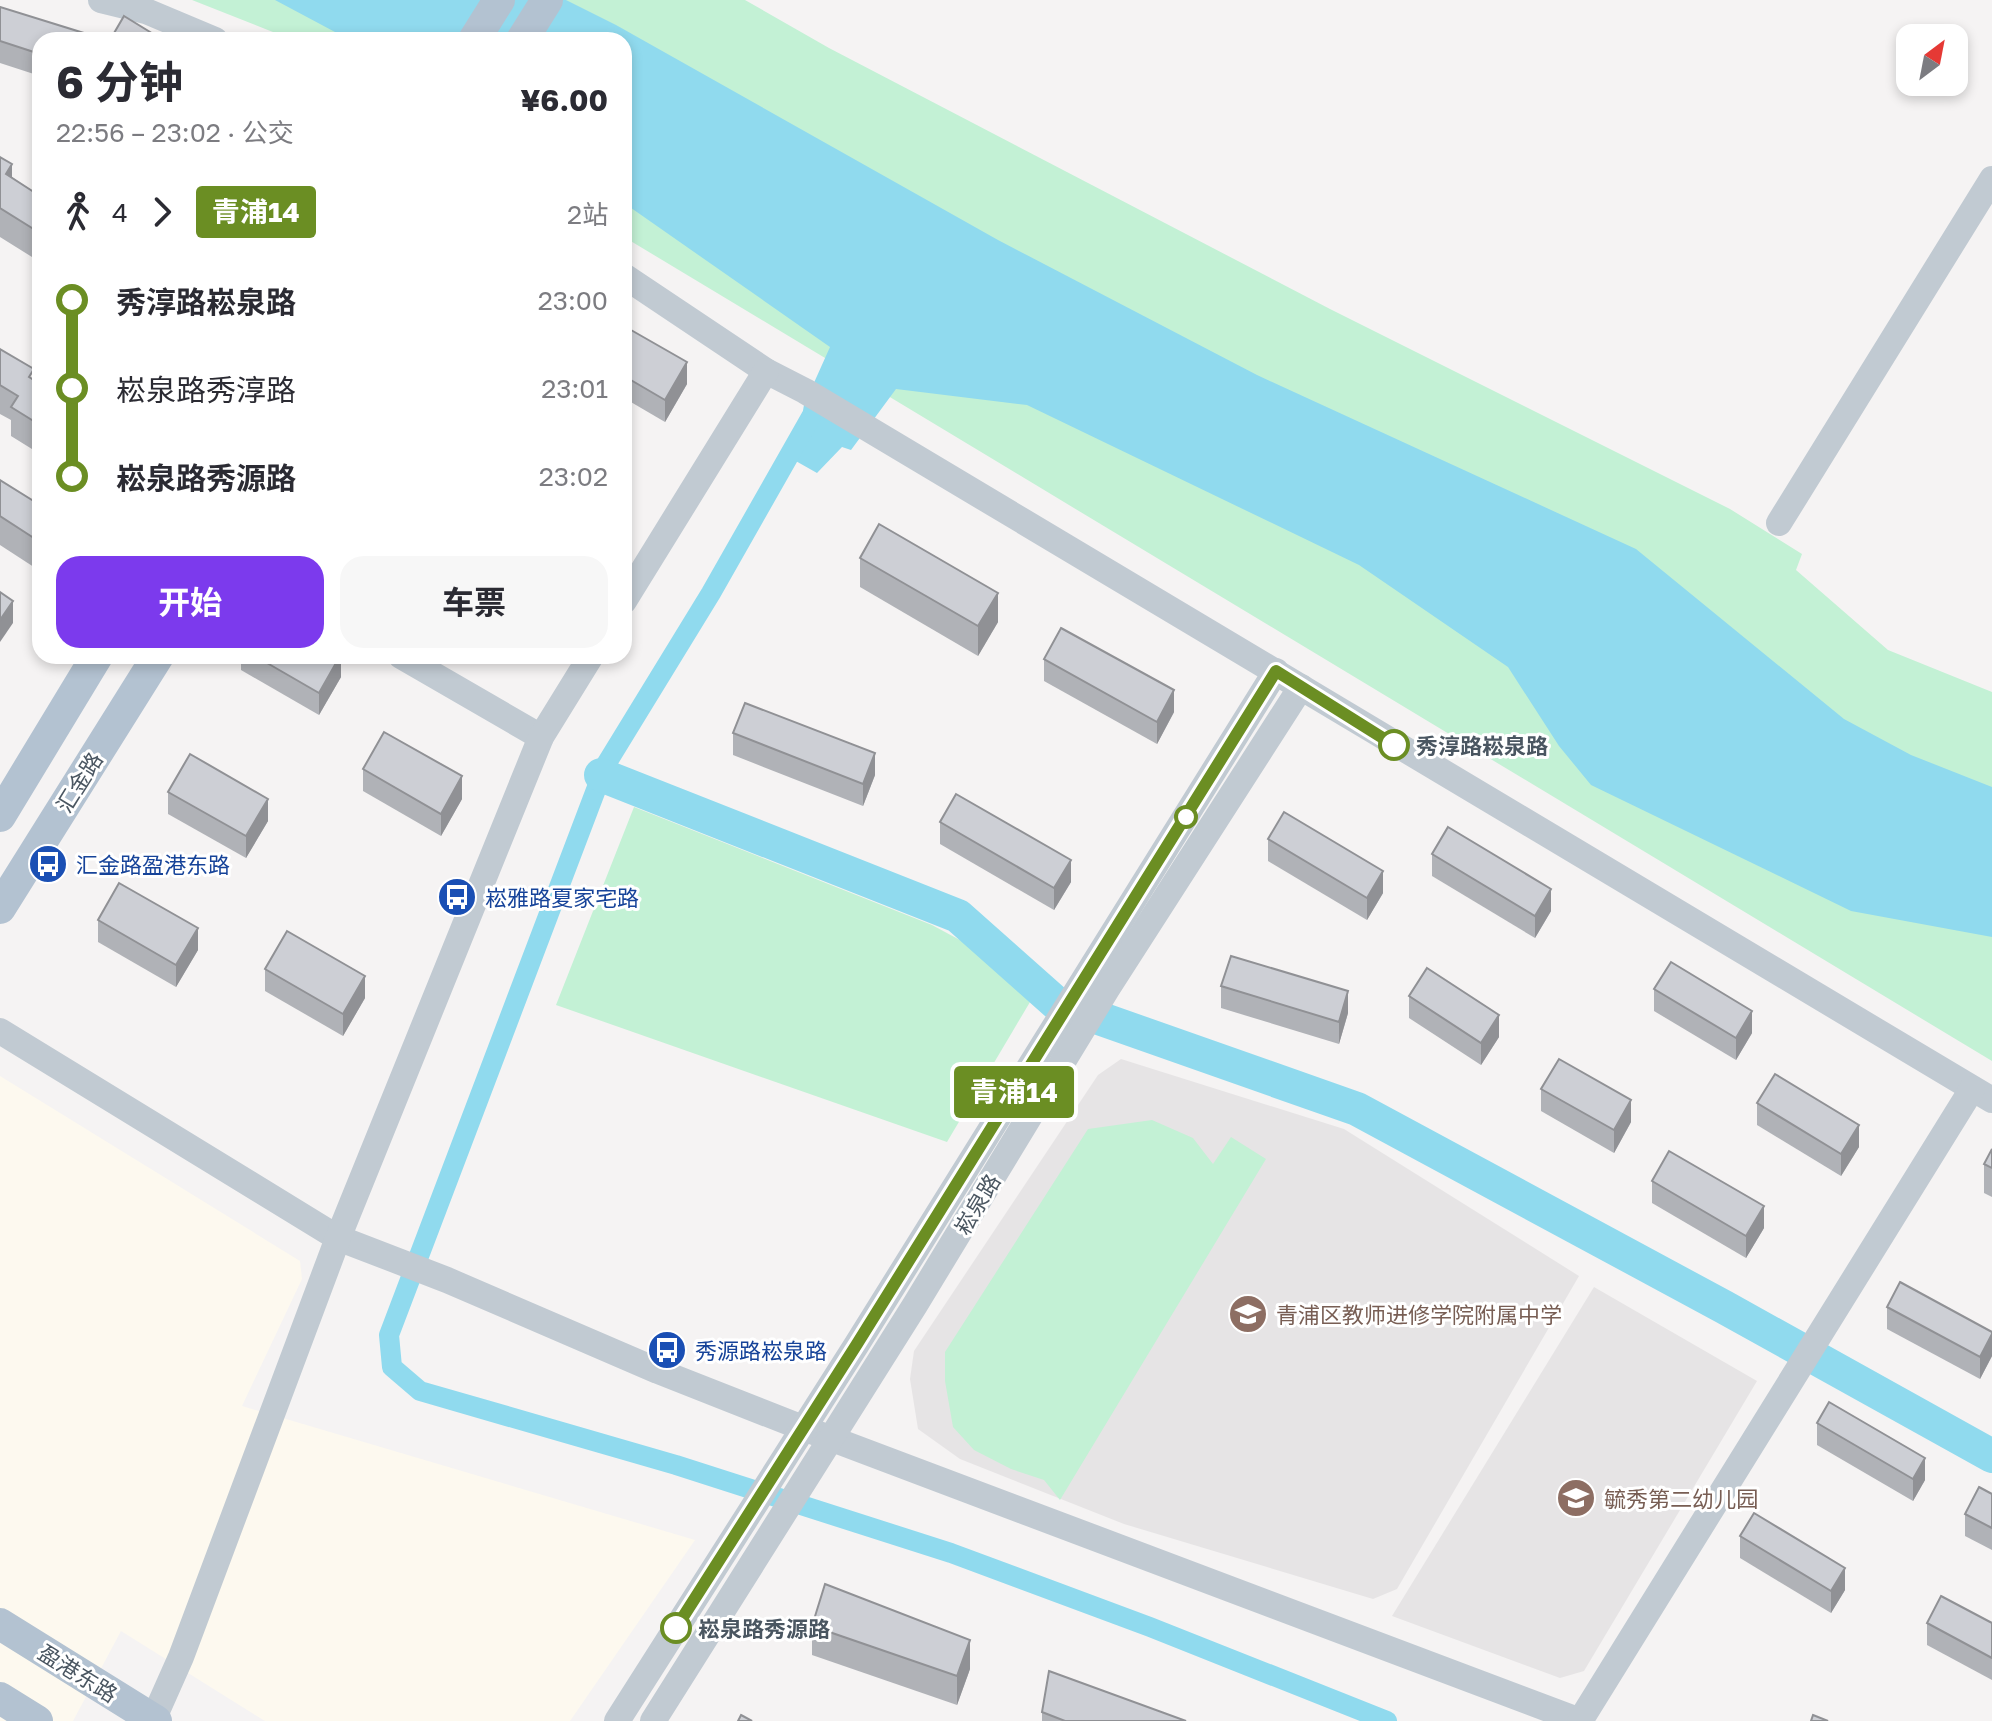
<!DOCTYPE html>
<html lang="zh">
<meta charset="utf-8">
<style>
body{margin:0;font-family:"Golos Text","Noto Sans SC",sans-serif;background:#f7f7f7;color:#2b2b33;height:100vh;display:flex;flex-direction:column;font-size:30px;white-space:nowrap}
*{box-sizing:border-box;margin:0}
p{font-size:26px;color:#7c7c81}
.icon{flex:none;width:44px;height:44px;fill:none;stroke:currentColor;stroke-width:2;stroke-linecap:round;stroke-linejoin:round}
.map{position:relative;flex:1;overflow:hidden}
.side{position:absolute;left:32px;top:32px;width:600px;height:632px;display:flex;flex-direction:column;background:#fff;border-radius:24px;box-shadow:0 4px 12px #0003}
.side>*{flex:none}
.badge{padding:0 16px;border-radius:6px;font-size:28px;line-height:52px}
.needle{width:52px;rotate:32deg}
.controls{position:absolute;left:1896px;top:24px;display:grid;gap:16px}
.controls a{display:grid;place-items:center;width:72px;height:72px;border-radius:16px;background:#fff;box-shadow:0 4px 12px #0003;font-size:40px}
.map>.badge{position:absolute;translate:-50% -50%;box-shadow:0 0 0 4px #fff}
.legs{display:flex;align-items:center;gap:12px;height:88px;padding:0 24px;font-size:26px}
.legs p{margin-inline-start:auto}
.head{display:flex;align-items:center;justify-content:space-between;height:136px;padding:0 24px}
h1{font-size:44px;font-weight:700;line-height:60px}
.button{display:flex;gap:16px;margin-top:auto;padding:16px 24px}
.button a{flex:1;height:92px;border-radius:24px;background:#7c3aed;color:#fff;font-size:32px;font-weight:700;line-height:92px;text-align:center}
.button a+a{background:#f7f7f7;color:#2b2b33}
ul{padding:0 24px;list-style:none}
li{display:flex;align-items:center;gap:28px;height:88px;font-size:30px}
li i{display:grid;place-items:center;width:12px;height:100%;margin:0 10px;background:currentColor}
li i::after{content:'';width:20px;height:20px;margin:-10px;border:6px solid;border-radius:50%;background:#fff}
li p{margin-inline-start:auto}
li:first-child i{background:linear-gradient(#0000 50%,currentColor 0)}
li:last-child i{background:linear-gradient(currentColor 50%,#0000 0)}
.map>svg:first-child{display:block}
.commercial{fill:#fdf9ef}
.education{fill:#e6e4e5}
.green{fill:#c3f1d5}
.water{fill:#90daee}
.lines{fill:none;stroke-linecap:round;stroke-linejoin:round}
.canal{stroke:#90daee;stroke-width:20}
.river{stroke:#90daee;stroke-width:34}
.minor{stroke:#c1cad2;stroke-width:26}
.major{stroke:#b3c2d1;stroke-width:32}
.wall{fill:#b0b2b7}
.shaded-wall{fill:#909195}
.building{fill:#cdcfd5;stroke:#909195;stroke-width:2}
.line-1-casing{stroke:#fff;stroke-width:18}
.line-1{stroke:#6b8e23;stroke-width:12}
.stop-1-dot{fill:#fff;stroke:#6b8e23;stroke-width:4}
.labels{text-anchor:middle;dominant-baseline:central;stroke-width:6;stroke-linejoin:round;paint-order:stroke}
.stop-label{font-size:22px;font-weight:bold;fill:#4a5661;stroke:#fff;text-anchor:start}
.street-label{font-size:22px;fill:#4a5661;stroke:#fff}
.transit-label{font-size:22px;fill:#164399;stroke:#fff;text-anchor:start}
.education-label{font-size:22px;fill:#785e54;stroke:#fff;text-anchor:start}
</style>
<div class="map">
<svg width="1992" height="1721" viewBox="0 0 1992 1721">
<rect width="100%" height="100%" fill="#f5f3f3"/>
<path class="commercial" d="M0,1076L300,1261L302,1279L242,1406L695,1540L570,1721H265L121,1631L73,1721H0Z"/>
<g class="education">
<path d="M1121,1059L1344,1129L1579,1276L1397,1589L1373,1599L1124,1524L960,1459L918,1429L910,1379L914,1351L1098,1075Z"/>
<path d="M1594,1287L1757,1381L1584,1671L1560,1678L1392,1616Z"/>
</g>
<g class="green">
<path d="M192,0H745L829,48L1330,309L1730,509L1802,554L1796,570L1888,650L1992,692V1061L624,237V40H293Z"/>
<path d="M634,807L932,925L971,946L1030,1002L947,1142L556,1005Z"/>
<path d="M1152,1120L1193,1138L1213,1164L1231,1137L1266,1159L1060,1500L1044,1480L1011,1469L974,1450L953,1427L945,1381V1352L1088,1129Z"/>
</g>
<path class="water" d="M275,0H566L616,25L998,240L1257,375L1636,549L1844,719L1911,755L1992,787V937L1851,911L1591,785L1559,746L1508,667L1359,565L1027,405L896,389L851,450L842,447L817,473L794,460L804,405L830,347L624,203V40H350Z"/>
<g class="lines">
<path class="canal" d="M811,417L711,593L605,766L389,1335L392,1367L420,1391L676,1465L951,1553L1150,1627L1387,1721"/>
<path class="river" d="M601,775L958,916L1056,1003L1357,1109L1724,1307L1992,1456"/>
<g class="minor">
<path d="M101,0L146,11L215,40"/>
<path d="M624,276L766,371L805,391L1992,1100"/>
<path d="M1779,523L1992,179"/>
<path d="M624,601L766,371"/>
<path d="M401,656L541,737"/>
<path d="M0,1031L338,1238L447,1280L658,1371L803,1428L1580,1721"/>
<path d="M153,1720L181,1657L338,1238L541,737L591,656"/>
<path d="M617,1721L857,1344L1276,671"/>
<path d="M653,1721L915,1305L1107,989L1301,687"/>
<path d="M1580,1721L1972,1089"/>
</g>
<g class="major">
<path d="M474,40L499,0"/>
<path d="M522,40L547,0"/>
<path d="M0,816L97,656"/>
<path d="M0,908L158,656"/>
<path d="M0,1624L156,1721"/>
<path d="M0,1698L37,1721"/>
</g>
</g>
<g class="wall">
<path d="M0,7L87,40H40V76L0,63Z"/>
<path d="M0,157L12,177L40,196V262L0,237Z"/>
<path d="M624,326L687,384L665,422L624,398Z"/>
<path d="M0,349L34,380L40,384V454L11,436V420L0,414Z"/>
<path d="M0,480L40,505V571L0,545Z"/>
<path d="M860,558L998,622L978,656L860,587Z"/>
<path d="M241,656H341V677L319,715L241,670Z"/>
<path d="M1044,659L1174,712L1157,744L1044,681Z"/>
<path d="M733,733L875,775L863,806L733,755Z"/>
<path d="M363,769L462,799L441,836L363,791Z"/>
<path d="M168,792L268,821L246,858L168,814Z"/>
<path d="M940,822L1071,882L1054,910L940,844Z"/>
<path d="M1268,839L1383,893L1367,920L1268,861Z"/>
<path d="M1432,854L1551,911L1535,938L1432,876Z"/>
<path d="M98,920L198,950L176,987L98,942Z"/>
<path d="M265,969L365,998L343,1036L265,991Z"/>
<path d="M1221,986L1348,1013L1339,1044L1221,1008Z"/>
<path d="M1654,989L1752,1033L1736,1060L1654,1011Z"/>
<path d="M1409,996L1499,1037L1481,1065L1409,1018Z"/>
<path d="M1541,1089L1631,1122L1614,1153L1541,1111Z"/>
<path d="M1757,1103L1859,1147L1841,1176L1757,1125Z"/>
<path d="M1992,1149V1197L1984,1193V1164Z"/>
<path d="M1652,1181L1764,1228L1746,1258L1652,1203Z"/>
<path d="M1887,1307L1992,1332V1356L1980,1379L1887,1329Z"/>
<path d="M1817,1423L1925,1480L1913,1501L1817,1445Z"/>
<path d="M1992,1494V1550L1965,1536V1514Z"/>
<path d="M1740,1536L1845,1590L1831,1613L1740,1558Z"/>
<path d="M1927,1623H1992V1680L1927,1645Z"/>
<path d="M812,1626L970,1669L957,1705L812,1655Z"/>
<path d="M1042,1712L1186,1721H1042Z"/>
</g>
<g class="shaded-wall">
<path d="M12,164V193L6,174Z"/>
<path d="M687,362V384L665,422V400Z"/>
<path d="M998,593V622L978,656V626Z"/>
<path d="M13,601V623L0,642V620Z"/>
<path d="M341,656V677L319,715V693Z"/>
<path d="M1174,690V712L1157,744V722Z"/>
<path d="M875,753V775L863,806V784Z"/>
<path d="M462,776V799L441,836V814Z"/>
<path d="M268,799V821L246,858V836Z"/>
<path d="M1071,860V882L1054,910V888Z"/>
<path d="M1383,871V893L1367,920V898Z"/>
<path d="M1551,889V911L1535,938V916Z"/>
<path d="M198,928V950L176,987V965Z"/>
<path d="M365,976V998L343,1036V1014Z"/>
<path d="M1348,991V1013L1339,1044V1022Z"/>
<path d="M1752,1011V1033L1736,1060V1038Z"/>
<path d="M1499,1015V1037L1481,1065V1043Z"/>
<path d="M1631,1100V1122L1614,1153V1130Z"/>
<path d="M1859,1125V1147L1841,1176V1154Z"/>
<path d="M1764,1206V1228L1746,1258V1236Z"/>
<path d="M1992,1334V1356L1980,1379V1357Z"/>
<path d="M1925,1458V1480L1913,1501V1479Z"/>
<path d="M1845,1568V1590L1831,1613V1591Z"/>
<path d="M970,1640V1669L957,1705V1676Z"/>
</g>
<g class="building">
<path d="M0,7L87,34L85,40H40V54L0,41Z"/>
<path d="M124,16L163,40H110Z"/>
<path d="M0,157L12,164L6,174L40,196V233L0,208Z"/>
<path d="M624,326L687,362L665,400L624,376Z"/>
<path d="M0,349L34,369L29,377L40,384V425L11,407L18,396L0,385Z"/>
<path d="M0,480L40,505V542L0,516Z"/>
<path d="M879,524L998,593L978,626L860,558Z"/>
<path d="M0,592L13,601L0,620Z"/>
<path d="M1061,628L1174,690L1157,722L1044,659Z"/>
<path d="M255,656H340L319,693Z"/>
<path d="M745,703L875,753L863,784L733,733Z"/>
<path d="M384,732L462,776L441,814L363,769Z"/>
<path d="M190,754L268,799L246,836L168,792Z"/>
<path d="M956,794L1071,860L1054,888L940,822Z"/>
<path d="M1284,812L1383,871L1367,898L1268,839Z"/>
<path d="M1448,827L1551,889L1535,916L1432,854Z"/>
<path d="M119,883L198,928L176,965L98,920Z"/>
<path d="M287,931L365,976L343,1014L265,969Z"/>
<path d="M1231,956L1348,991L1339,1022L1221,986Z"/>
<path d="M1671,962L1752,1011L1736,1038L1654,989Z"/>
<path d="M1427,968L1499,1015L1481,1043L1409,996Z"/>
<path d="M1559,1059L1631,1100L1614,1130L1541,1089Z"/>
<path d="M1775,1074L1859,1125L1841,1154L1757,1103Z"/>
<path d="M1992,1149V1168L1984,1164Z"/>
<path d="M1669,1151L1764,1206L1746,1236L1652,1181Z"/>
<path d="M1900,1282L1992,1332V1334L1980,1357L1887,1307Z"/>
<path d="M1829,1402L1925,1458L1913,1479L1817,1423Z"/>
<path d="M1979,1487L1992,1494V1528L1965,1514Z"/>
<path d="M1754,1513L1845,1568L1831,1591L1740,1536Z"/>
<path d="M825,1584L970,1640L957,1676L812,1626Z"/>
<path d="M1941,1596L1992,1623V1658L1927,1623Z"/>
<path d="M1049,1671L1186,1721H1065L1042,1712Z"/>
<path d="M741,1715L752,1721H738Z"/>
<path d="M1813,1715L1828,1721H1811Z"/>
</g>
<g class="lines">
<defs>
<path id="line-1" d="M676,1628L857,1344L1276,671L1394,745"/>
</defs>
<use href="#line-1" class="line-1-casing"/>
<use href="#line-1" class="line-1"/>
</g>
<defs>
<symbol id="bus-disc" viewBox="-11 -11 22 22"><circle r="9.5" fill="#1a4fb4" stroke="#fff"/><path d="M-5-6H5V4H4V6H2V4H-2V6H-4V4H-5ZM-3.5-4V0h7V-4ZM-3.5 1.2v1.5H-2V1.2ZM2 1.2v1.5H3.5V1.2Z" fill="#fff"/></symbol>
<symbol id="school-disc" viewBox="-11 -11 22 22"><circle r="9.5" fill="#8d6e63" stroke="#fff"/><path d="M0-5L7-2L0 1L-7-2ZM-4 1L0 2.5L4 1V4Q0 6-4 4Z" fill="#fff"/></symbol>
</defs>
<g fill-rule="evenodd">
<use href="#bus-disc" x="26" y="842" width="44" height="44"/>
<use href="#bus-disc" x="435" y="875" width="44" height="44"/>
<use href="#school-disc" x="1226" y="1292" width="44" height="44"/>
<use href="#bus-disc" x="645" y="1328" width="44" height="44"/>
<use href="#school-disc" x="1554" y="1476" width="44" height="44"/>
</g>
<g class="stop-1-dot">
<circle cx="1394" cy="745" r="14"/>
<circle cx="1186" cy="817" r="10"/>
<circle cx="676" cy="1628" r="14"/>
</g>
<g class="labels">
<g class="stop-label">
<text x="1416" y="745">秀淳路崧泉路</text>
<text x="698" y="1628">崧泉路秀源路</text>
</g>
<g class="street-label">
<text transform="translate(79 782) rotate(-58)">汇金路</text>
<text transform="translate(977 1204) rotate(-59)">崧泉路</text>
<text transform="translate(78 1673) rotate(32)">盈港东路</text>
</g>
<g class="transit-label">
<text x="76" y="864">汇金路盈港东路</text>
<text x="485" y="897">崧雅路夏家宅路</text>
<text x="695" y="1350">秀源路崧泉路</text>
</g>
<g class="education-label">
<text x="1276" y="1314">青浦区教师进修学院附属中学</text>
<text x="1604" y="1498">毓秀第二幼儿园</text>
</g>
</g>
</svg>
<div class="controls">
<a><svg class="needle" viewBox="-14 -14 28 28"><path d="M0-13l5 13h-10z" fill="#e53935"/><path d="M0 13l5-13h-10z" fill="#7c7c81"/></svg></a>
</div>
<b class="badge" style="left:1014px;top:1092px;background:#6b8e23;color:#fff">青浦14</b>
<section class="side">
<div class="head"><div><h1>6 分钟</h1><p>22:56 – 23:02 · 公交</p></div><b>¥6.00</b></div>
<div class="legs"><svg class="icon" aria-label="walk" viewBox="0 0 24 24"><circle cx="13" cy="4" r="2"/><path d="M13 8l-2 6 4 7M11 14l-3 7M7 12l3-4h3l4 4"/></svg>4<svg class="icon" aria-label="forward" viewBox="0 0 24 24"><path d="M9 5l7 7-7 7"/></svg><b class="badge" style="background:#6b8e23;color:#fff">青浦14</b><p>2站</p></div>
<ul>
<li><i style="color:#6b8e23"></i><b>秀淳路崧泉路</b><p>23:00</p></li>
<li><i style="color:#6b8e23"></i><span>崧泉路秀淳路</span><p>23:01</p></li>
<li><i style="color:#6b8e23"></i><b>崧泉路秀源路</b><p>23:02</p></li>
</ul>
<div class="button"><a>开始</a><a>车票</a></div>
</section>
</div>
